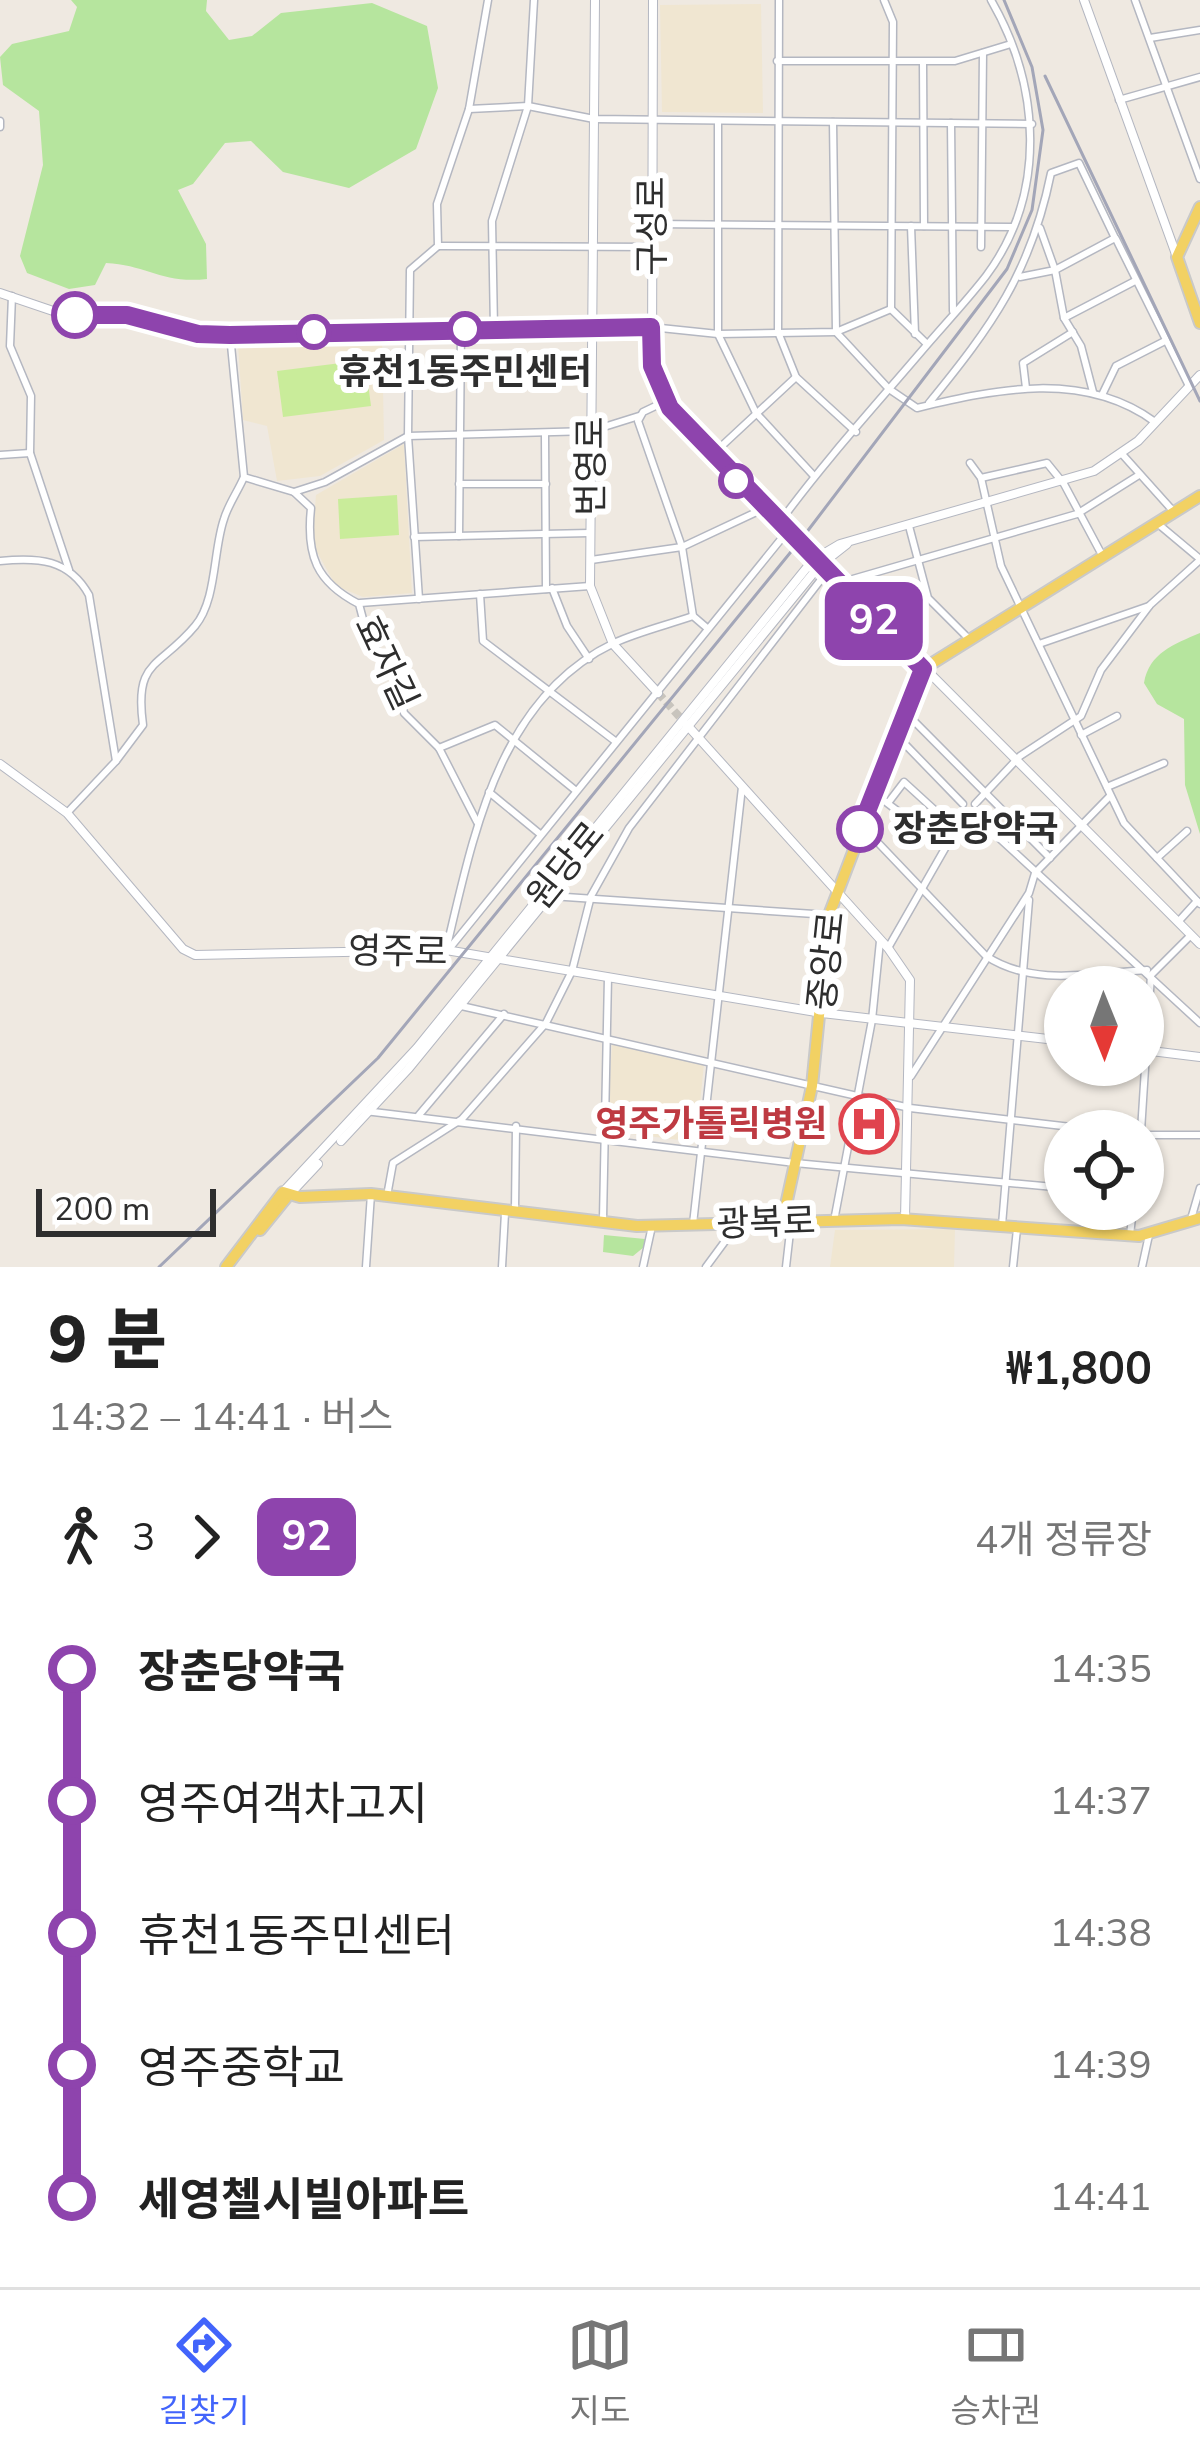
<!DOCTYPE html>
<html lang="ko">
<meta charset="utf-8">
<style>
body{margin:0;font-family:"Nunito Sans","Noto Sans KR",sans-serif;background:#f2f2f2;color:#222;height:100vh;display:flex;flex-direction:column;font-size:45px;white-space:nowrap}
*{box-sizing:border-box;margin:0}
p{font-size:39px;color:#767676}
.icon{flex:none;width:66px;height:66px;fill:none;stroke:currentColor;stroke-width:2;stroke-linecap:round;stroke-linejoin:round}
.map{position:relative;height:1267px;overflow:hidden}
.sheet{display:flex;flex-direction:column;background:#fff;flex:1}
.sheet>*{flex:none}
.badge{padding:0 24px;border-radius:18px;font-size:42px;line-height:78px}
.needle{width:78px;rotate:179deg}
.fabs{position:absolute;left:1044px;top:966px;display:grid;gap:24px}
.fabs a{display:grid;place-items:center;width:120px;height:120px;border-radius:50%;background:#fff;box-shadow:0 3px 9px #0004;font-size:60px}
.scale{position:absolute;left:36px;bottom:30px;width:180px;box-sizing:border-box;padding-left:12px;border:6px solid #2e2e2e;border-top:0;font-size:33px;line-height:42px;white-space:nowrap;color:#2e2e2e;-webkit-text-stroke:9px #fff;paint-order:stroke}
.map>.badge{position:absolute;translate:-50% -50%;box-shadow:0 0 0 6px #fff}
.legs{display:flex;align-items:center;gap:18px;height:132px;padding:0 48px;font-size:39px}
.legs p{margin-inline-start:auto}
.overview{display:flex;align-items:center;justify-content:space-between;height:204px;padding:0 48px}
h1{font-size:66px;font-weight:800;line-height:90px}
ul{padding:0 48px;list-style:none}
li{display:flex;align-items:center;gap:42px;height:132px;font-size:45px}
li i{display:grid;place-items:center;width:18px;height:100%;margin:0 15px;background:currentColor}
li i::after{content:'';width:30px;height:30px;margin:-15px;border:9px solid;border-radius:50%;background:#fff}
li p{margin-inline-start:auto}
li:first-child i{background:linear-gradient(#0000 50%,currentColor 0)}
li:last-child i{background:linear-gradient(currentColor 50%,#0000 0)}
.menu{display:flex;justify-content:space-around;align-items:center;height:168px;border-top:3px solid #e0e0e0;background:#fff;font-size:33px;color:#767676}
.menu a{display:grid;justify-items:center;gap:6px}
.menu .on{color:#4264fb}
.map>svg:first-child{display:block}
.education{fill:#f0e6d1}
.green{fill:#b6e59e}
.pitch{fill:#c9ec9a}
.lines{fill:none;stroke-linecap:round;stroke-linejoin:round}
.secondary-tunnel{stroke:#c8c4bd;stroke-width:8;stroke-dasharray:8 4;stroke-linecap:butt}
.street-casing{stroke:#b4b7c1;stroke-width:9}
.secondary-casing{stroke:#b4b7c1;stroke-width:10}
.primary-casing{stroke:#c9c9c9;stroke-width:14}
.street{stroke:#fff;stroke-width:6}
.secondary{stroke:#fff;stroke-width:8}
.primary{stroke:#f2d163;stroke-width:10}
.rail{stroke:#a3a6b8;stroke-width:3}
.line-1-casing{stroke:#fff;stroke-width:27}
.line-1{stroke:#8e44ad;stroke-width:18}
.stop-1-dot{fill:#fff;stroke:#8e44ad;stroke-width:6}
.labels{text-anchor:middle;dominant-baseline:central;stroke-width:12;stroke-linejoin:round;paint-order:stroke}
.street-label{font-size:36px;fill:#2e2e2e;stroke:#fff}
.stop-label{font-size:36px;font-weight:bold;fill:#2e2e2e;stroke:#fff}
.health-label{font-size:36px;font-weight:bold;fill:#be3a42;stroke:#fff;text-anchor:end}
</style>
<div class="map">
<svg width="1200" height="1267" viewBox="0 0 1200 1267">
<rect width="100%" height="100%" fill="#efe9e1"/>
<g class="education">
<path d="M761,4L763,113L662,112L660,5Z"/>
<path d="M382,337L384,440L320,476L277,481L267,426L243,420L238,344Z"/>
<path d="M404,444L412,593L363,597L336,586L312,543L316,495Z"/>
<path d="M612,1044L704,1064L696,1142L607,1131Z"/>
<path d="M955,1229L954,1267H830L835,1230Z"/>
</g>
<g class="green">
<path d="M71,0H207L206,11L229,40L252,36L281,13L372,3L427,26L438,88L416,149L349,188L283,172L251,141L225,143L193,184L178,190L206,244L207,279C162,284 147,265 106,263L95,285L69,289L27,273L20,256L43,165L39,111L3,85L0,57L12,44L69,31L77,7Z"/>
<path d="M1200,633V834L1185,785L1184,719L1157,704L1144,683C1149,653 1174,644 1200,633Z"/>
<path d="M604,1235L645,1239L644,1247L633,1256L603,1252Z"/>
</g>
<g class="pitch">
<path d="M365,360L371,406L283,417L277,371Z"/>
<path d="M397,495L399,535L340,539L338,499Z"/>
</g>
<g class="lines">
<path class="secondary-tunnel" d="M658,693L686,724"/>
<defs>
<g id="street">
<path d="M779,0L778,332L796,377L856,432"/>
<path d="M884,0L893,22L891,309"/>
<path d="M1135,0L1200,179"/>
<path d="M1150,38L1200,30"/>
<path d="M777,61H955L1011,44"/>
<path d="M923,63L924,226"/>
<path d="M1119,100L1200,77"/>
<path d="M469,109L528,106L594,119L1032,124"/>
<path d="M0,121V127"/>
<path d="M718,121V334L756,413L814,476"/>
<path d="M833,122L836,332L889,389L917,408C996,389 1084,370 1155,422"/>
<path d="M951,123L953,311"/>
<path d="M652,224L1012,227"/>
<path d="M911,226L915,334"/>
<path d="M1040,228L1055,270L1064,318L1135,281"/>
<path d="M1116,239L1189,386"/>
<path d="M439,246L652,247"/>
<path d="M981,247L983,53"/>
<path d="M12,296L10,346L31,396L30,453L69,570"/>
<path d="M891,309L927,344"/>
<path d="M1064,318L1081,346L1093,392"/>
<path d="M651,327L718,334L836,332L891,309"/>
<path d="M494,328L492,221L528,106L534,0"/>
<path d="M230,335L244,477L294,492L311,508C306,555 316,582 359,604L368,638L398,682L404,713L439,748L477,822"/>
<path d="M1026,388L1023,363L1073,332"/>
<path d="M1102,395L1116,366L1163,342"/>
<path d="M666,401L643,412L638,421L682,547L693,616L707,628"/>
<path d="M929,403C992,326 1031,272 1051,173L1079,163L1115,238L1055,270L1020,277"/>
<path d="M545,435L546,589"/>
<path d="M1122,454L1174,512"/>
<path d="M0,455L30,453"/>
<path d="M712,455L796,377"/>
<path d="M970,463L981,478L1001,566L1124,823L1200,904"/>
<path d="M981,478L1047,463L1064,484L1102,555"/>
<path d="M459,484H546"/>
<path d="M294,492L325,482L408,436L591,431L639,416"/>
<path d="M780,522C823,463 873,408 920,353C942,327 965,303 986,276C1048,193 1040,85 991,0"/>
<path d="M1157,523L1200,559"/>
<path d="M909,526L928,598L970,640"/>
<path d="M459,536L461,329"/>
<path d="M414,537L590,533"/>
<path d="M591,560L682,547L763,509"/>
<path d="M0,561C38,557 69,559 89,595L116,761L67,813"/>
<path d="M839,583L1077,514L1139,475"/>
<path d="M552,588L567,626L589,659"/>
<path d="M480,594L483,641L615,741"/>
<path d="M419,599L408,436L410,270L438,246L437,204L469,109L488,0"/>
<path d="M360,603L590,586"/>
<path d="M1039,644L1149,606"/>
<path d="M908,715L1050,858"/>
<path d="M1081,735L1117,716"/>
<path d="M899,738L963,804"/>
<path d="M439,748L495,725L575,790"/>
<path d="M116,761L143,725C134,659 159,669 195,626C217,600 213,550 224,519C228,505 238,491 244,477"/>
<path d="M1107,787L1164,763"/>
<path d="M489,792L540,834"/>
<path d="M877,795C893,808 910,820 926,832L939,814L904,782L888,803"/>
<path d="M975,804L1020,756L1081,716L1101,670L1150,605L1200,560"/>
<path d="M974,815L1200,1023"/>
<path d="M864,828L986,956C1033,987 1092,973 1147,970"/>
<path d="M1157,858L1187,831"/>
<path d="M551,896L829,915"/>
<path d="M1178,922L1197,901"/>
<path d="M888,948L963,817"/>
<path d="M449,949L786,533"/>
<path d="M446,950C473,838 497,699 614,643C638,632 667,625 693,616"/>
<path d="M457,1005L910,1108L1105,1131"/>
<path d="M911,1076L1029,893L1035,873L1110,796"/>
<path d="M365,1111L795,1163L1065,1188"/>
<path d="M419,1115L504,1014"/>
<path d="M1141,1131L1151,975L1191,935"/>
<path d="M1143,1135H1200"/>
<path d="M387,1196L393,1163L462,1119L546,1023L572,971L591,896L629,828L826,573"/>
<path d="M515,1210L516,1126"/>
<path d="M603,1219L608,977"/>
<path d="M1191,1219L1200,1188"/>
<path d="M834,1221L872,1020L880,941"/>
<path d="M693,1224L742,787"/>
<path d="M1002,1225L1029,900"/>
<path d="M1130,1235L1133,1209"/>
<path d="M366,1267L371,1194"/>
<path d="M502,1267L505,1213"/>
<path d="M643,1267L652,1226"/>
<path d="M706,1267L737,1225"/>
<path d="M786,1267L791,1223"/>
<path d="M1013,1267L1017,1229"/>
<path d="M1142,1267L1149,1235"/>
</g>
<g id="secondary">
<path d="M595,0L590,586L613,644L658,693"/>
<path d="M653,0L652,366L670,408L712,455L1200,944"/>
<path d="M1084,0L1177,257"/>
<path d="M0,293L59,313L140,317L198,334L651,327"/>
<path d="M687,725L888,948L910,980L905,1219"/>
<path d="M0,764L67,813L183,949L195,955L446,950L822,1013L1065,1041"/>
<path d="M1143,1050L1200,1057"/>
<path d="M341,1141L409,1068L819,566L847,544"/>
<path d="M284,1191L417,1048L813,560L840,544L1094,471L1138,441L1200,375"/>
<path d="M289,1195L318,1164"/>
</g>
<g id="primary">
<path d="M1200,207L1177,257L1200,323"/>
<path d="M782,1223L812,1086L829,915L923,669L1200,496"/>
<path d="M260,1230L286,1198"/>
<path d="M226,1267L283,1192L300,1197L371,1194L637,1226L901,1219L1139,1236L1200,1218"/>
</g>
</defs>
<use href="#street" class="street-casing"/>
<use href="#secondary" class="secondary-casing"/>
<use href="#primary" class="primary-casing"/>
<use href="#street" class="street"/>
<use href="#secondary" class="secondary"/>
<use href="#primary" class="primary"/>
<g class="rail">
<path d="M1045,76L1200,401"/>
<path d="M159,1267L378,1058L803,537L1007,269L1032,210L1043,130L1032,67L1004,0"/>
</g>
</g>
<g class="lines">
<defs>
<path id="line-1" d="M75,315H127L198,334L230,335L651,327L652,366L670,408L923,669L860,829"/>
</defs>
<use href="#line-1" class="line-1-casing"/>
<use href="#line-1" class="line-1"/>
</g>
<defs>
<symbol id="hospital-ring" viewBox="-11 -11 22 22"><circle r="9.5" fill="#fff" stroke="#e0444e" stroke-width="1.5"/><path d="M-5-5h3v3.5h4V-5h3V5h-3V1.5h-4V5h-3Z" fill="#e0444e"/></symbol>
</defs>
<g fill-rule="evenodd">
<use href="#hospital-ring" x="836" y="1091" width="66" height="66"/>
</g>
<g class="stop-1-dot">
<circle cx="75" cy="315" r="21"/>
<circle cx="465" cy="329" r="15"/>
<circle cx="314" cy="332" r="15"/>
<circle cx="736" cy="481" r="15"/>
<circle cx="860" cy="829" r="21"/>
</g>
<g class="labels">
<g class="street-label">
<text transform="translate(652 226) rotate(-90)">구성로</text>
<text transform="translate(591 466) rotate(-90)">번영로</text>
<text transform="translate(386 663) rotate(65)">효자길</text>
<text transform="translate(566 866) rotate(-51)">원당로</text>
<text transform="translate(398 952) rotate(1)">영주로</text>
<text transform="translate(827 961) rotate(-84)">중앙로</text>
<text transform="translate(766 1223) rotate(-2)">광복로</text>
</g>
<g class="stop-label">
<text x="465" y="372">휴천1동주민센터</text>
<text x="893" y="829" text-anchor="start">장춘당약국</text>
</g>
<g class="health-label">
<text x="827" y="1124">영주가톨릭병원</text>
</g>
</g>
</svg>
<div class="fabs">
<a><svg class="needle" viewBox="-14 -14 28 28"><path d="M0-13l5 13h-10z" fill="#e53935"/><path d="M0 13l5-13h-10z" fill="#767676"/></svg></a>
<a><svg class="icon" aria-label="locate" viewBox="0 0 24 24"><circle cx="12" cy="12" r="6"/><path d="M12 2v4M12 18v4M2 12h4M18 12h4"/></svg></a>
</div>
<div class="scale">200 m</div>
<b class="badge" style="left:874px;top:621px;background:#8e44ad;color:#fff">92</b>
</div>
<section class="sheet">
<div class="overview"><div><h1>9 분</h1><p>14:32 – 14:41 · 버스</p></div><b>₩1,800</b></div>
<div class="legs"><svg class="icon" aria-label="walk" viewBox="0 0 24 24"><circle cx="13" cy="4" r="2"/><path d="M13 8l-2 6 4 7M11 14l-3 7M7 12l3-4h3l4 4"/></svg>3<svg class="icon" aria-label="forward" viewBox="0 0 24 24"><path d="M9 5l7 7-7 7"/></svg><b class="badge" style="background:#8e44ad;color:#fff">92</b><p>4개 정류장</p></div>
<ul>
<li><i style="color:#8e44ad"></i><b>장춘당약국</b><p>14:35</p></li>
<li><i style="color:#8e44ad"></i><span>영주여객차고지</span><p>14:37</p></li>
<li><i style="color:#8e44ad"></i><span>휴천1동주민센터</span><p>14:38</p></li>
<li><i style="color:#8e44ad"></i><span>영주중학교</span><p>14:39</p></li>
<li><i style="color:#8e44ad"></i><b>세영첼시빌아파트</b><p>14:41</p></li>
</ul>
</section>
<nav class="menu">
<a class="on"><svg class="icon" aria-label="directions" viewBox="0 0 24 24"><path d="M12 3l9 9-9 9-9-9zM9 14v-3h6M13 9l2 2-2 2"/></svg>길찾기</a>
<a><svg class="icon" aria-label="map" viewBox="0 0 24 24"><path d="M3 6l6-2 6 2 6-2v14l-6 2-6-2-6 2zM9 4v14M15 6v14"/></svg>지도</a>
<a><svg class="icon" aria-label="tickets" viewBox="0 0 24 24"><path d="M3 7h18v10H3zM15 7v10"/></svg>승차권</a>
</nav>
